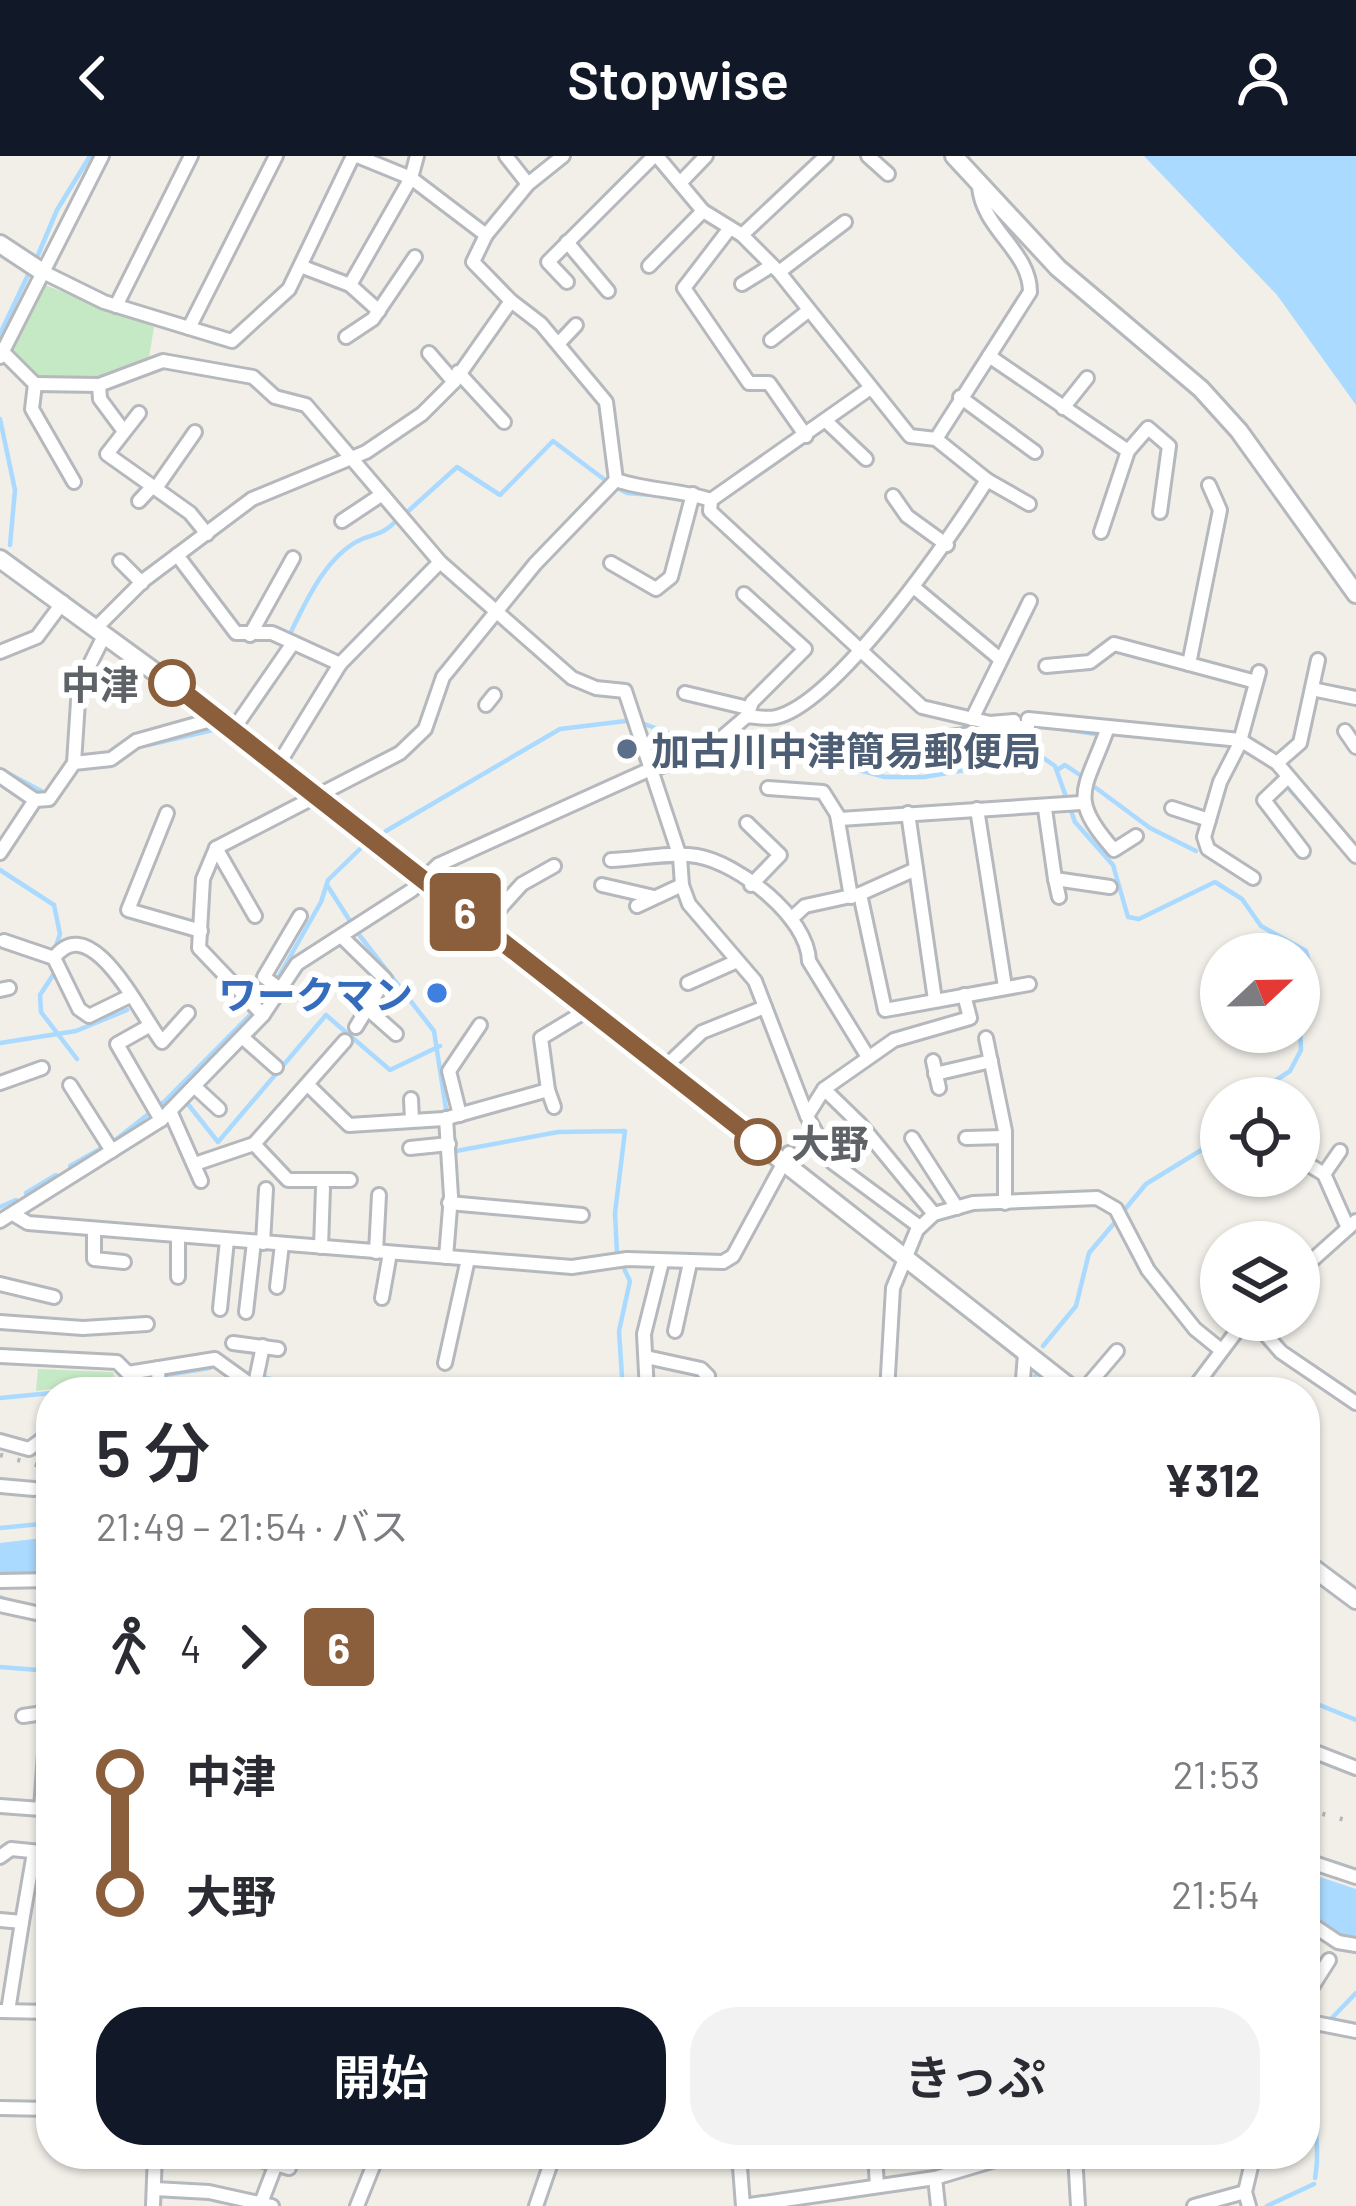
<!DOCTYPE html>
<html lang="ja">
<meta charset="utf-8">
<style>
body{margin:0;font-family:Barlow,"Noto Sans JP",sans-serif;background:#f2f2f3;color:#2b2b33;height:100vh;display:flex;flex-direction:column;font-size:45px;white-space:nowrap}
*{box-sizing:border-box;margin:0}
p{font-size:39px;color:#7c7c81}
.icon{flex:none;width:66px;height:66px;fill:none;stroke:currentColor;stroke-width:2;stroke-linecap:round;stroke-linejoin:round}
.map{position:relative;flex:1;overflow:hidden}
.sheet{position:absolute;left:36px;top:1221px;width:1284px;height:792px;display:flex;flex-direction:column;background:#fff;border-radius:48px;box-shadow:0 3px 9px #0004}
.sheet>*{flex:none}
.badge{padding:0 24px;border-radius:9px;font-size:42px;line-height:78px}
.needle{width:78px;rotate:68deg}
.fabs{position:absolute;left:1200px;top:777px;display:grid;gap:24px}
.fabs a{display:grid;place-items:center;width:120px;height:120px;border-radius:50%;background:#fff;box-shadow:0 3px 9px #0004;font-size:60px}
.map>.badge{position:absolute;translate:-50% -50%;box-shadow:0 0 0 6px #fff}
.legs{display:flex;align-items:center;gap:18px;height:132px;padding:0 60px;font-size:39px}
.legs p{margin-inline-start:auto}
.summary{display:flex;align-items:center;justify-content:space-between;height:204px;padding:0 60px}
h1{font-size:66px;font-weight:600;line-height:90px}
.button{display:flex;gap:24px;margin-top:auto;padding:24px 60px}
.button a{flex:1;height:138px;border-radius:48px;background:#111827;color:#fff;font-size:48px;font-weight:600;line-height:138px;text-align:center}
.button a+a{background:#f2f2f3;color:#2b2b33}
ul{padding:0 60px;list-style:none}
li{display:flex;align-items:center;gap:42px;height:120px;font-size:45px}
li i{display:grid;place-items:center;width:18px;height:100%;margin:0 15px;background:currentColor}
li i::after{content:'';width:30px;height:30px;margin:-15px;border:9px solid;border-radius:50%;background:#fff}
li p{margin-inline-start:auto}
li:first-child i{background:linear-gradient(#0000 50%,currentColor 0)}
li:last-child i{background:linear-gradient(currentColor 50%,#0000 0)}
header{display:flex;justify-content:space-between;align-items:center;height:156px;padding:0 60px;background:#111827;color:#fff;font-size:54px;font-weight:600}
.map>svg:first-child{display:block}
.green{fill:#c5e8c5}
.water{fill:#aadaff}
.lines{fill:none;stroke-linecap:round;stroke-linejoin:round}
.stream{stroke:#aadaff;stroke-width:4.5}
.minor-casing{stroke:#b5b8bc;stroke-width:18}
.tertiary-casing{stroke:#b5b8bc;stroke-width:22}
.minor{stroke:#fff;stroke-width:12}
.tertiary{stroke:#fff;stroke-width:16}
.rail{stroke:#b6b7b8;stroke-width:4.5;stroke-dasharray:3 15;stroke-linecap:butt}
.line-1-casing{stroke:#fff;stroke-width:27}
.line-1{stroke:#8b5e3c;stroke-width:18}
.stop-1-dot{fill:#fff;stroke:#8b5e3c;stroke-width:6}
.service-dot{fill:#5c6f8a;stroke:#fff;stroke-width:4.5}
.shop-dot{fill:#3f7fe0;stroke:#fff;stroke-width:4.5}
.labels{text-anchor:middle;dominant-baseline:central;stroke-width:12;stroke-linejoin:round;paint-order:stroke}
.stop-label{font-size:39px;font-weight:bold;fill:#5f6368;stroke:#fff;text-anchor:end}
.service-label{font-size:39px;font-weight:bold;fill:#4e5e75;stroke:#fff;text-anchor:start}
.shop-label{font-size:39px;font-weight:bold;fill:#366cbe;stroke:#fff;text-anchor:end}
</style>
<header><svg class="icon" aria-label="back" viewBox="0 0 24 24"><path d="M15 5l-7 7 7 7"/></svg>Stopwise<svg class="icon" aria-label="person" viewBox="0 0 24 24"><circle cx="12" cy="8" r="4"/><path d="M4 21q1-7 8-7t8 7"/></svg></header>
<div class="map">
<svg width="1356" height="2050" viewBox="0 0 1356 2050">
<rect width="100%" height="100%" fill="#f1efe8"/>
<g class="green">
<path d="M45,129L154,171L148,207C120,220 59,234 30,217C24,213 16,199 11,193Z"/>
<path d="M38,1213L113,1216L116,1225L36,1235Z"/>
</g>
<g class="water">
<path d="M1144,0H1356V249L1277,139Z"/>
<path d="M51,1381V1418L0,1417V1387Z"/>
<path d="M1305,1716L1356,1733V1782L1334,1776L1305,1752Z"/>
</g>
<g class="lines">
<g class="stream">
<path d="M38,99L57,54L90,0"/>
<path d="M0,178L28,119"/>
<path d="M0,263L15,334L10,389"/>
<path d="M614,330L627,337L665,340"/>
<path d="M405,358L457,311L500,339L553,285L605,324"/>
<path d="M289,480C305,447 326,399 362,383C377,377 383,378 395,366"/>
<path d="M237,556L250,540"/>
<path d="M1031,568L1095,578"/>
<path d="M1117,578L1222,589"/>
<path d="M148,589L213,574"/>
<path d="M722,596L766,605L817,603L885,621H924L1042,601L1055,610L1075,666L1113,709L1128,761L1139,763L1215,726L1242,743L1261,770L1306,795L1309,806L1299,843L1301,894L1290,915L1249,942"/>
<path d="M0,613L45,637"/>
<path d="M1057,614L1065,609L1086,623"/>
<path d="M1096,632L1150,672L1196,695"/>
<path d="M1290,634L1356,706"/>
<path d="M386,675L560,573L634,564L697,588"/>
<path d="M0,714L54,749L60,778L56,790"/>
<path d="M327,729L350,765"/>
<path d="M360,780L434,875L446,953"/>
<path d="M55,816L40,839L41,856L77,903"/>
<path d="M0,887L76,875L127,854"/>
<path d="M187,947L218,986L326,859L390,914L440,890"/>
<path d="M114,985L165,945L266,843L321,746L328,724L362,691"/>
<path d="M456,995L558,976L625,975L615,1057L617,1098L630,1125L619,1175L623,1236"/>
<path d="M70,1010L100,993"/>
<path d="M26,1037L56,1019"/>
<path d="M0,1051L16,1044"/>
<path d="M1126,1052L1146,1028L1221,982"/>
<path d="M1043,1190L1076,1150L1089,1097L1116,1065"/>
<path d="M242,1216L324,1236"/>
<path d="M1035,1220L1037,1236"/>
<path d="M58,1236L210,1212"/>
<path d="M0,1242L51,1237"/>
<path d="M0,1372L51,1367"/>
<path d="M0,1441L16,1447"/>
<path d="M27,1449L51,1453"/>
<path d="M0,1511L51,1515"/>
<path d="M1305,1543L1356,1564"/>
<path d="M1305,1697L1356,1714"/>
<path d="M1330,1864L1356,1837"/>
<path d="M1315,2022C1324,1974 1300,1926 1316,1879"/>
<path d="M1267,2050L1314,2028"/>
</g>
<defs>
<g id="minor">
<path d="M357,0L411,22L486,79L528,28L563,0"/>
<path d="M506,0L528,28"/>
<path d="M868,0L888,18"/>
<path d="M681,26L706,0"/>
<path d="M730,72L684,132L749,227H769L806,280"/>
<path d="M486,79L473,106L511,145"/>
<path d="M742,79L826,0"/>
<path d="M567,86L608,135"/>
<path d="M649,110L703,55"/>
<path d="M303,111L350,129L379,155"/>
<path d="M41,115L104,146L189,172L276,0"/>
<path d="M779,116L845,66"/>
<path d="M567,126L548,106L654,0"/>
<path d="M742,128L771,110"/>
<path d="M350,129L411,22L417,0"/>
<path d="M116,150L191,0"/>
<path d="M189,172L232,185L289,133L353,0"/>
<path d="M346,181L373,163L415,101"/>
<path d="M771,184L808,155"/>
<path d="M559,187L576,169"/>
<path d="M3,196L35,228L32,253L74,326"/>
<path d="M429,197L454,226"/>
<path d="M989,200L1128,295"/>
<path d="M0,201L102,0"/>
<path d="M458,216L504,266"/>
<path d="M35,228L99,229L163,205L253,221L275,241L306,249L440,406L572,522L596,532L625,535L680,701L682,729L637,750"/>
<path d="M99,229L100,243L123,274"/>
<path d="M960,241L1035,296"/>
<path d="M1063,252L1087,222"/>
<path d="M139,257L107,298L190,357L207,378"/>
<path d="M826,265L866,303"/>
<path d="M936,283L1030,136C1030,95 983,74 979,31"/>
<path d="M616,324C648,335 678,333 711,344L869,233"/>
<path d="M987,324L1029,348"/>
<path d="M1209,329L1220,354L1189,508L1256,526"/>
<path d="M156,332L195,276"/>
<path d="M893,340L907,360L947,389"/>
<path d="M711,344L710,355L922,551L990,567L1014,565"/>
<path d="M139,345L153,330"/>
<path d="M342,365L381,339"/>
<path d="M1101,376L1128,295L1148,272L1169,290L1160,356"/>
<path d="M177,399L236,477H272L340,508L440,406"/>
<path d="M120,405L142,427"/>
<path d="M611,407L656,433L671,421L693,338"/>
<path d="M916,433L1000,503"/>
<path d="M744,438L805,493L752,546L747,560"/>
<path d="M98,470L144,424L252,343L366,296L422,258L454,226L511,145L541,168L606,246L616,324"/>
<path d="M250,479L293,402"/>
<path d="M0,496L37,481L63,446"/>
<path d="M1046,510L1090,506L1114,488L1189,508"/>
<path d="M1312,533L1356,542"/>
<path d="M685,537L748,552"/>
<path d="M486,549L494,539"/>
<path d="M972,563L1030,445"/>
<path d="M1108,571C1086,634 1066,640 1114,694L1136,680"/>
<path d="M233,574L293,487"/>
<path d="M1345,575L1356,591"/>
<path d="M901,588L1028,570V563L1240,584L1277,607L1356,700"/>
<path d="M74,607L79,530L101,486"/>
<path d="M1277,607L1300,587L1318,504"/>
<path d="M278,609L340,508"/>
<path d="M0,620L35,644"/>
<path d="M1287,622L1264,644L1303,695"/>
<path d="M768,632L823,636L840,663L1081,647"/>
<path d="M1172,652L1209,664"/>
<path d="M977,653L1005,831"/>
<path d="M1045,653L1055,723L1110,731"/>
<path d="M167,657L128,754L201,775"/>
<path d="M908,657L935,844"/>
<path d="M837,659L851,741"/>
<path d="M747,667L780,699L751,729"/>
<path d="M216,692L255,760"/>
<path d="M0,697L35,644L49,643L74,607L111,603L136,585L218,562"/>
<path d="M611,704C637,703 671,696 697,700C738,707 808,761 809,805L868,901"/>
<path d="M1253,722L1208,693L1204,681L1220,626L1239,589L1259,516"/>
<path d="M1055,723L1059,741"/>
<path d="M602,729L654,741"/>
<path d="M682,729L689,748L755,825L807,960L832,1006L920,1071"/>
<path d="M860,738L916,713"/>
<path d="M791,763L805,750L860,738L885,854L1029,828"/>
<path d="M483,771L522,728L554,710"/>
<path d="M342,781L385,823L356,871"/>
<path d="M4,785L54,802C91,751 142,861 162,886L188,857"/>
<path d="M54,802L79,853L89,860L128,841"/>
<path d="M688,827L735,806"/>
<path d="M280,833L264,821L300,760"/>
<path d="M0,834L9,832"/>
<path d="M370,855L396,878"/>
<path d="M263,859L199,792L203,723L216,692L400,597L425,573L443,521L535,408L616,324"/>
<path d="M149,870L117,888L161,964"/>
<path d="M242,881L276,911"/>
<path d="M986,882L1005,975V1047"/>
<path d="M933,905L939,932"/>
<path d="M664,912L702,876L765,851"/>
<path d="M935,918L991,905"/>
<path d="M0,927L42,912"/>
<path d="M70,929L112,995"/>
<path d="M308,929L349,969L444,963L548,934L541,882L589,853"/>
<path d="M194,930L219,953"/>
<path d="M824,933L894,884L970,862L964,839"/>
<path d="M548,934L554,951"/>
<path d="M411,943L412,964"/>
<path d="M170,955L201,1025"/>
<path d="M460,959L449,915L480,869"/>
<path d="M807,960L824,933L860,968L934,1058"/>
<path d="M446,962L451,1040L446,1101"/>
<path d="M912,982L957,1052"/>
<path d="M966,982L1005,981"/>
<path d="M254,988L288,1024H350"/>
<path d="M410,992L449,988"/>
<path d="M1299,1003L1324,1018L1348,1072"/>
<path d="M195,1008L254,988L345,885"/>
<path d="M1324,1018L1340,995"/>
<path d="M449,1047L582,1059"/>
<path d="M13,1058L28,1067L572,1111L627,1103L723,1106L733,1100L789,997"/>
<path d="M0,1065L161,964L263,859L297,808L412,734L438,709L644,616L705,596L747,560C756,561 767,563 776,561C837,547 953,378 987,324L936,283L910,280L779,116L742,79L703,55L657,0"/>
<path d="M94,1073V1103L124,1106"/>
<path d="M263,1087L266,1033"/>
<path d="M321,1091L323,1032"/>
<path d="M376,1096L379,1039"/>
<path d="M1299,1116L1356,1065"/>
<path d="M178,1121V1080"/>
<path d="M0,1128L54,1141"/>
<path d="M277,1131L282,1088"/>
<path d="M382,1142L390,1097"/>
<path d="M220,1153L227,1084"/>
<path d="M246,1156L254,1086"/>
<path d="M1253,1164L1281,1196L1356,1247"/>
<path d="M0,1166L83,1172L147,1168"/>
<path d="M675,1175L690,1107"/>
<path d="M233,1187L278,1193"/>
<path d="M0,1200L117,1206L128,1217L215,1203L247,1226L282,1236"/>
<path d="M646,1201L701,1213L708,1220L701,1236"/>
<path d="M445,1207L468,1103"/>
<path d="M158,1212L159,1236"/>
<path d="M255,1228L263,1190"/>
<path d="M647,1236L644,1178L662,1106"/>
<path d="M887,1236L893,1132L917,1074L934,1058L973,1047L1097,1042L1116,1053L1148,1114L1195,1173L1221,1194"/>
<path d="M1022,1236L1025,1198"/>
<path d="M1082,1236L1117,1195"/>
<path d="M1191,1236L1245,1164"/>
<path d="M0,1285L29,1293L51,1277"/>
<path d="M0,1330L34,1333"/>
<path d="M0,1425L51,1424"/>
<path d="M0,1449L36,1457"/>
<path d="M23,1560L50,1556"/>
<path d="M1305,1592L1356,1612"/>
<path d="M0,1650L41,1653L48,1556"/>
<path d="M0,1701L11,1693L51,1697"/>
<path d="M1305,1704L1356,1721"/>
<path d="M0,1764L22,1766L34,1697"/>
<path d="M1305,1764L1338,1786L1356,1789"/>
<path d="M1305,1842L1329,1804"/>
<path d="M1,1855L51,1856"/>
<path d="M8,1855L22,1766"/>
<path d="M1305,1865L1356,1875"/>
<path d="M0,1952L51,1953"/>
<path d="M241,1998L289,2012"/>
<path d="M739,1998L743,2050"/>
<path d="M875,1998L877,2030"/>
<path d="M1075,1998L1078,2050"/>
<path d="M935,2022L938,2050"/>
<path d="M155,2033L209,2036L272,2050"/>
<path d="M261,2047L276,2008"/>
<path d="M153,2050L155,1998"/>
<path d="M357,2050L378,1998"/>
<path d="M536,2050L554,1998"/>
<path d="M743,2050L935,2022L1002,2002"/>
<path d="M1194,2050L1245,2036"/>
<path d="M1249,2050L1245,2036L1254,1998"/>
</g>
<g id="tertiary">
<path d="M954,0L1058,112L1201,233L1239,275L1356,438"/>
<path d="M0,88L41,115"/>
<path d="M0,403L218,562L1076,1236"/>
<path d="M1305,1406L1356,1444"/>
</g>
</defs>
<use href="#minor" class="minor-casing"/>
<use href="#tertiary" class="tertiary-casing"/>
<use href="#minor" class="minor"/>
<use href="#tertiary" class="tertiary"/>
<g class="rail">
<path d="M0,1299L51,1313"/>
<path d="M1305,1653L1356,1667"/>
</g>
</g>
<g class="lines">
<defs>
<path id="line-1" d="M172,527L758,986"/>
</defs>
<use href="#line-1" class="line-1-casing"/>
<use href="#line-1" class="line-1"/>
</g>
<g class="stop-1-dot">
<circle cx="172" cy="527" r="21"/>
<circle cx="758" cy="986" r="21"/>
</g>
<circle class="service-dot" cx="627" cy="593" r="12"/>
<circle class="shop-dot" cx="437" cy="837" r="12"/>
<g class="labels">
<g class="stop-label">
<text x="139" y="527">中津</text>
<text x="791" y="986" text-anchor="start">大野</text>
</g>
<g class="service-label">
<text x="651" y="593">加古川中津簡易郵便局</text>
</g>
<g class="shop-label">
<text x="413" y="837">ワークマン</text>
</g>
</g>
</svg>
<div class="fabs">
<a><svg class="needle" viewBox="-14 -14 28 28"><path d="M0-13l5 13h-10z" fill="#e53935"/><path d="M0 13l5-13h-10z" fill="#7c7c81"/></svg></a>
<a><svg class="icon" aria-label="locate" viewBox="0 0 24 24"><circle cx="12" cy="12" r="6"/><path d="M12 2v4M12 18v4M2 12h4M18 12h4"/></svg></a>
<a><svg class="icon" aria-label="layers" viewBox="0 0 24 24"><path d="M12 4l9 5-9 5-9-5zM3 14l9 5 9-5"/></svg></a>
</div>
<b class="badge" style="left:465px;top:756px;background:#8b5e3c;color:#fff">6</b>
<section class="sheet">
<div class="summary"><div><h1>5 分</h1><p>21:49 – 21:54 · バス</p></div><b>¥312</b></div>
<div class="legs"><svg class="icon" aria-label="walk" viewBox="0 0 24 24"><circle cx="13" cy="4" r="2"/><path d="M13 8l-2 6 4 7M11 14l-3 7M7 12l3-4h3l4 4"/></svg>4<svg class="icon" aria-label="forward" viewBox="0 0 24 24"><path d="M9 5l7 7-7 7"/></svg><b class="badge" style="background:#8b5e3c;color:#fff">6</b></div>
<ul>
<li><i style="color:#8b5e3c"></i><b>中津</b><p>21:53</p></li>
<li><i style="color:#8b5e3c"></i><b>大野</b><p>21:54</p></li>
</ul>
<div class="button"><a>開始</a><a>きっぷ</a></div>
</section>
</div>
